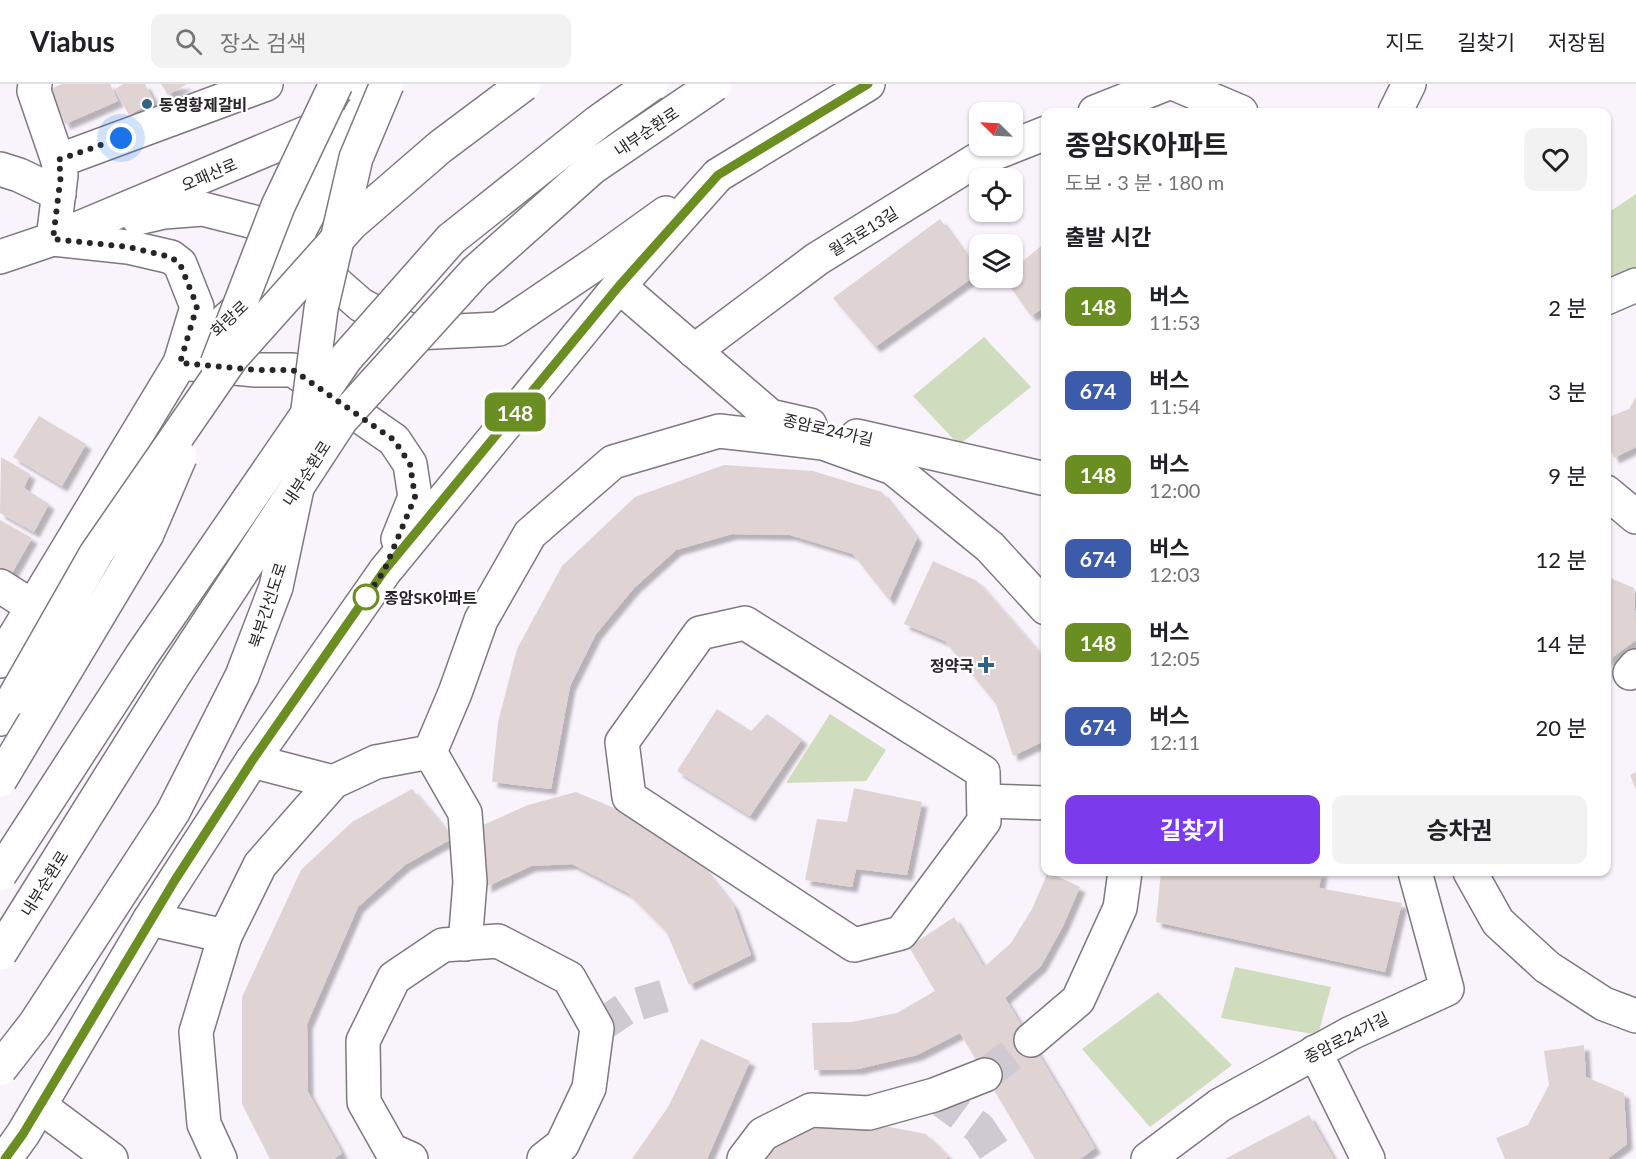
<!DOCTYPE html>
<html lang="ko">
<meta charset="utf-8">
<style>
body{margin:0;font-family:Lato,"Noto Sans KR",sans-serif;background:#f2f2f2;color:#202124;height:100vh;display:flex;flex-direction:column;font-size:22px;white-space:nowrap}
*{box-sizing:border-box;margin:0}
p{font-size:20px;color:#757577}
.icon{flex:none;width:33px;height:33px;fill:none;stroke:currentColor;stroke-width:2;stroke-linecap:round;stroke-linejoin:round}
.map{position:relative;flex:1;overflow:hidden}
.side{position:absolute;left:1041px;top:24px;width:570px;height:768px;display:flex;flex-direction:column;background:#fff;border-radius:12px;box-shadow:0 2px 4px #0004}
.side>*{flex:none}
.badge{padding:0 12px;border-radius:9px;font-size:21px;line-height:39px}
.needle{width:39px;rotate:294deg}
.buttons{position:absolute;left:969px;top:18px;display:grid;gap:12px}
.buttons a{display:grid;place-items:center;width:54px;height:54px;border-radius:12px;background:#fff;box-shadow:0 2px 4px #0004;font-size:30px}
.you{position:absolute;width:30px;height:30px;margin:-15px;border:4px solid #fff;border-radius:50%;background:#1a73e8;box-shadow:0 0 0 9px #1a73e833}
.map>.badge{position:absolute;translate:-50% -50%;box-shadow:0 0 0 3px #fff}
h2{padding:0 24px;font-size:22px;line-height:54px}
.round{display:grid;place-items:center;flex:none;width:63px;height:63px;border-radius:12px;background:#f2f2f2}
.headline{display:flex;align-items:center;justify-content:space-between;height:102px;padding:0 24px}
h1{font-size:28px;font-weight:700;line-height:45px}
.action{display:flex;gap:12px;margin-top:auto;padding:12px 24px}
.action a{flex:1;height:69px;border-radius:12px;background:#7c3aed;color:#fff;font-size:24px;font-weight:700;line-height:69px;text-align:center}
.action a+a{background:#f2f2f2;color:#202124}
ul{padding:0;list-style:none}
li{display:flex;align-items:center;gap:18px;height:84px;padding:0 24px}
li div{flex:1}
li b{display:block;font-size:22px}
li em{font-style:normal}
li .badge{min-width:66px;font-weight:700;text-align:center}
header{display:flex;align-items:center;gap:36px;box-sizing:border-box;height:84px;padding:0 30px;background:#fff;border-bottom:2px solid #e0e0e0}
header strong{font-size:28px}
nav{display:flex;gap:33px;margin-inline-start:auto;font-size:21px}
.search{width:420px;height:54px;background:#f2f2f2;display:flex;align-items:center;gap:15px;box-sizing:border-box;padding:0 21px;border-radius:12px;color:#757577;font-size:22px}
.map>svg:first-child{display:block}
.green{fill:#d0dcbe}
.building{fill:#dfd4d3;filter:url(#shadow)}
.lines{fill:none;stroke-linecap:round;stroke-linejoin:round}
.minor-tunnel{stroke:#cfcad1;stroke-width:33;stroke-dasharray:33 16;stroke-linecap:butt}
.minor-casing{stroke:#7e7980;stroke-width:36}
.major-casing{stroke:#7e7980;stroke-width:36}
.highway-casing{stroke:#7e7980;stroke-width:36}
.minor{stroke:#fff;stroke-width:33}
.major{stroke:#fff;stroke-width:33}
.highway{stroke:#fff;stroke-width:33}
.highway-bridge-casing{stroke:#7e7980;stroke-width:36;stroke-linecap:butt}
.highway-bridge{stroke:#fff;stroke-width:33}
.line-casing{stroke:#fff;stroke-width:14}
.line{stroke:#6b8e23;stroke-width:9}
.walk{stroke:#282528;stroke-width:6;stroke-dasharray:0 10.8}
.poi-dot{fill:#326381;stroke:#fff;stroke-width:2}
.stop-dot{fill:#fff;stroke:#6b8e23;stroke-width:3}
.labels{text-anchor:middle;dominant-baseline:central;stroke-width:4.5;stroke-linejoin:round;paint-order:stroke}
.poi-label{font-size:16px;font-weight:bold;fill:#282528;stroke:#fff;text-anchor:start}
.street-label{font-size:16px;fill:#282528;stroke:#fff}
.stop-label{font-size:16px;font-weight:bold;fill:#282528;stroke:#fff;text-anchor:start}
</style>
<header>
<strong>Viabus</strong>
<div class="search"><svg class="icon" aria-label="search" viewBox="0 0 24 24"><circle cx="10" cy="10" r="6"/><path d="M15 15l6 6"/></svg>장소 검색</div>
<nav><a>지도</a><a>길찾기</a><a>저장됨</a></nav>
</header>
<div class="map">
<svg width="1636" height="1075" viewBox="0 0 1636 1075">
<defs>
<filter id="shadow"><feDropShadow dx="5.5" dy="5.5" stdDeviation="1.5" flood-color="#0004"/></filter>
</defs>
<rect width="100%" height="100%" fill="#f9f3fb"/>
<g class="green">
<path d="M1636,110V183L1607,195L1606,130Z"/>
<path d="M984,253L1031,303L959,361L913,312Z"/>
<path d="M830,630L886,666L866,697L786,699Z"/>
<path d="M1235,883L1331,903L1318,951L1221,934Z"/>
<path d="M1158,908L1232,981L1150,1043L1082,965Z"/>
</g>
<g class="building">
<path d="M62,0H110L118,17L65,40L51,5Z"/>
<path d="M123,0H145L154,17L129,31L115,5Z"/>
<path d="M161,0H187L168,11Z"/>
<path d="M940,135L979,189L875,263L833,214Z"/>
<path d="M1046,158V222L1031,232L1004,194H1012V186Z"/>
<path d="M1636,313V363L1614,374L1606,356V334L1629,325Z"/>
<path d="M39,332L86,360L62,402L13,373Z"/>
<path d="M1,373L30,390L24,404L49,420L34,448L0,429Z"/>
<path d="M724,381L813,387L882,408L917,454L889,516L853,470L790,451L732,450L676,466L634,504L596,550L570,602L551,705L492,698L498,638L517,565L562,482L635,413Z"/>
<path d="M0,436L32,454L8,496L0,491Z"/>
<path d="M933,477L977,497L1046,576V656L1013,672L996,620L945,557L904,540Z"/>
<path d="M1606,492L1634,504L1636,547V556L1606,578Z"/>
<path d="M717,625L751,647L767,630L802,655L750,732L677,687Z"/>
<path d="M1636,688V706L1630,691Z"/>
<path d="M854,704L922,718L907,791L856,785L852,803L805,796L817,735L847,738Z"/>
<path d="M412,705L453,754L405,781L358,823L307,940L308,1008L342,1069L334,1075H270L242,1020V913L301,786L352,738Z"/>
<path d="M576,708L633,732L693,770L733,821L751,871L689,901L666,847L628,809L572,780L531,782L486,803L481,742L528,721Z"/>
<path d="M1048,788L1080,803L1063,842L1041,882L1005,914L1095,1064L1080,1075H1035L960,949L917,971L858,985L814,986L812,939L852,938L897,929L935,907L909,863L954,833L984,883L1011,859L1032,825Z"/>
<path d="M1161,788H1322L1319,804L1402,819L1385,888L1156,838Z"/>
<path d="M701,955L750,977L707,1075H632L668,1023Z"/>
<path d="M1584,961L1586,993L1624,1009L1627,1060L1607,1075H1505L1496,1054L1528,1041L1549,1001L1544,967Z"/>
<path d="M1309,1031L1334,1075H1225Z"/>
<path d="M812,1039L879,1041L926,1050L948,1072L946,1075H763L781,1052Z"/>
</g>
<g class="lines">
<g class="minor-tunnel">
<path d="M597,944L628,923L664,912"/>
<path d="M985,991L1031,956"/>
<path d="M934,1011L979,1044L1000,1075"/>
</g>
<defs>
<g id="minor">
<path d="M35,0L34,7L58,77L61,91L53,155"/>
<path d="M355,0L376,3"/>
<path d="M1175,0L1241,28"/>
<path d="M1095,28L1166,0"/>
<path d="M1395,28L1409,0"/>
<path d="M58,77L266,0"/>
<path d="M0,85L19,91L59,110"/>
<path d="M619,202L770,332L810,341"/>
<path d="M1606,214L1636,201"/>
<path d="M694,267L817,175L975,77L1046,49"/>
<path d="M857,352L1046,395"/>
<path d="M1606,408L1636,433"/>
<path d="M0,502L33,523"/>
<path d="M745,539L983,688L984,737L901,849L854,861L629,713L622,658L700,549Z"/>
<path d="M1630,589L1636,582"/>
<path d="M252,677L333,698"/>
<path d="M984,717L1046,719"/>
<path d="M1470,788L1498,838L1547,883L1604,920L1636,932"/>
<path d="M150,835L225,852L196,948L204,1040L220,1075"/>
<path d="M225,852L260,781L333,698L376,678L430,668"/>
<path d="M465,860L470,798L465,729L430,668L455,609L481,536L530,450L613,378L719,347L823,359L893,384L990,463L1046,524"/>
<path d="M1031,956L1078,916L1120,824L1125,788"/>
<path d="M1315,968L1368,1075"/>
<path d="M40,1022L111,1075"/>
<path d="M411,1075L391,1066L364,1018L363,957L394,894L443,861L498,857L569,894L597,944L589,1004L562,1061L544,1075"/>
<path d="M744,1075L763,1050L811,1026L869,1029L934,1011L985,991"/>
<path d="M1148,1075L1220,1021L1351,949L1447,905L1415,788"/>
</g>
<g id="major">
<path d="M138,134L164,128L203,125L297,149"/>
<path d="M53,155L128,163L171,173L180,180L197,223L180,279L256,286H293L394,356L410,380L415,413L398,455"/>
<path d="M314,169L328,192L361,221L415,249L499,245L595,180L666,129"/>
<path d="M0,173L53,155L332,38"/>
<path d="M0,577L180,279L277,189L362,28"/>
<path d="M5,1075L23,1050L150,835L252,677L385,487L619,202L718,91L868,0"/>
</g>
<path id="highway" d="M0,635L14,614"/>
</defs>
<use href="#minor" class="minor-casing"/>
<use href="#major" class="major-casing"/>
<use href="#highway" class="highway-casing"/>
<use href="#minor" class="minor"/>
<use href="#major" class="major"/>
<use href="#highway" class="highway"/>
<defs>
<g id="highway-bridge">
<path d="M217,280L278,122L336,0"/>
<path d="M14,614L96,470L232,273L351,140L440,63L524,0"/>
<path d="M0,696L147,450L180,373"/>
<path d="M0,790L142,571L346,274L451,155L598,38L652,0"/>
<path d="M0,869L174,591L341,336L475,188L593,83L715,0"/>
<path d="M0,985L35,940L173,728L242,592L276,503L299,395L321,225L356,74L387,0"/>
</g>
</defs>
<use href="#highway-bridge" class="highway-bridge-casing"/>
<use href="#highway-bridge" class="highway-bridge"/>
</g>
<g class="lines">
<defs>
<path id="line" d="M5,1075L23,1050L175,796L252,677L384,487L619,202L718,91L868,0"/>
</defs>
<use href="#line" class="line-casing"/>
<use href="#line" class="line"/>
<path class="walk" d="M121,54L58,76L61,90L53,155L128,163L171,173L180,180L197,222L180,279L256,286H293L394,356L410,380L415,413L384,487L366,513"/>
</g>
<g class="poi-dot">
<circle cx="147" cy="20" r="6"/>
<path d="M983 572h6v6h6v6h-6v6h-6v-6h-6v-6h6z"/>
</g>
<circle class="stop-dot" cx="366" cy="513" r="12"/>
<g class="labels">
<g class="poi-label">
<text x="159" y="20">동영황제갈비</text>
<text x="974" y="581" text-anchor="end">정약국</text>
</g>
<g class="street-label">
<text transform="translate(646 47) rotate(-34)">내부순환로</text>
<text transform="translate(209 90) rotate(-23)">오패산로</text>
<text transform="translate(863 147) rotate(-32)">월곡로13길</text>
<text transform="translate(229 234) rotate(-43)">화랑로</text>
<text transform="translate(828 345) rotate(13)">종암로24가길</text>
<text transform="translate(306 389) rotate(-57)">내부순환로</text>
<text transform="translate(267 521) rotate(-72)">북부간선도로</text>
<text transform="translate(44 799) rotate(-58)">내부순환로</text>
<text transform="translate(1346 953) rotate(-27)">종암로24가길</text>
</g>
<g class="stop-label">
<text x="384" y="513">종암SK아파트</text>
</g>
</g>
</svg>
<div class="buttons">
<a><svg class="needle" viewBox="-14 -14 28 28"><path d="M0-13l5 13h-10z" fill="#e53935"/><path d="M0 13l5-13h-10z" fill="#757577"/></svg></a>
<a><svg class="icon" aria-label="locate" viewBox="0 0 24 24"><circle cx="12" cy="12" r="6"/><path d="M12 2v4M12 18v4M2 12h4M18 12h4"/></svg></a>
<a><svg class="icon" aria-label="layers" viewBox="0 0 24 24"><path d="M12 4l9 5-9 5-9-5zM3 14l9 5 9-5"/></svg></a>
</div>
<div class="you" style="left:121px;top:54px"></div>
<b class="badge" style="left:515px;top:328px;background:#6b8e23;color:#fff">148</b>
<section class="side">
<div class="headline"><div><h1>종암SK아파트</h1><p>도보 · 3 분 · 180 m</p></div><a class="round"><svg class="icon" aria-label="heart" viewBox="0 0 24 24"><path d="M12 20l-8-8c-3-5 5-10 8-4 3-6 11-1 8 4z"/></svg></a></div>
<h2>출발 시간</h2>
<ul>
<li><span class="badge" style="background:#6b8e23;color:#fff">148</span><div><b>버스</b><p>11:53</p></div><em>2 분</em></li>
<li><span class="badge" style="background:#3d5bab;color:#fff">674</span><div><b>버스</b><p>11:54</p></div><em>3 분</em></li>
<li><span class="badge" style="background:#6b8e23;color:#fff">148</span><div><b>버스</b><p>12:00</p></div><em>9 분</em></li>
<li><span class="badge" style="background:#3d5bab;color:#fff">674</span><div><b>버스</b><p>12:03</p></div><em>12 분</em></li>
<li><span class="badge" style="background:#6b8e23;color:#fff">148</span><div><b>버스</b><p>12:05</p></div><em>14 분</em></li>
<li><span class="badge" style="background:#3d5bab;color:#fff">674</span><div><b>버스</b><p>12:11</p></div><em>20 분</em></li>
</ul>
<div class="action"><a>길찾기</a><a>승차권</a></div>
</section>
</div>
